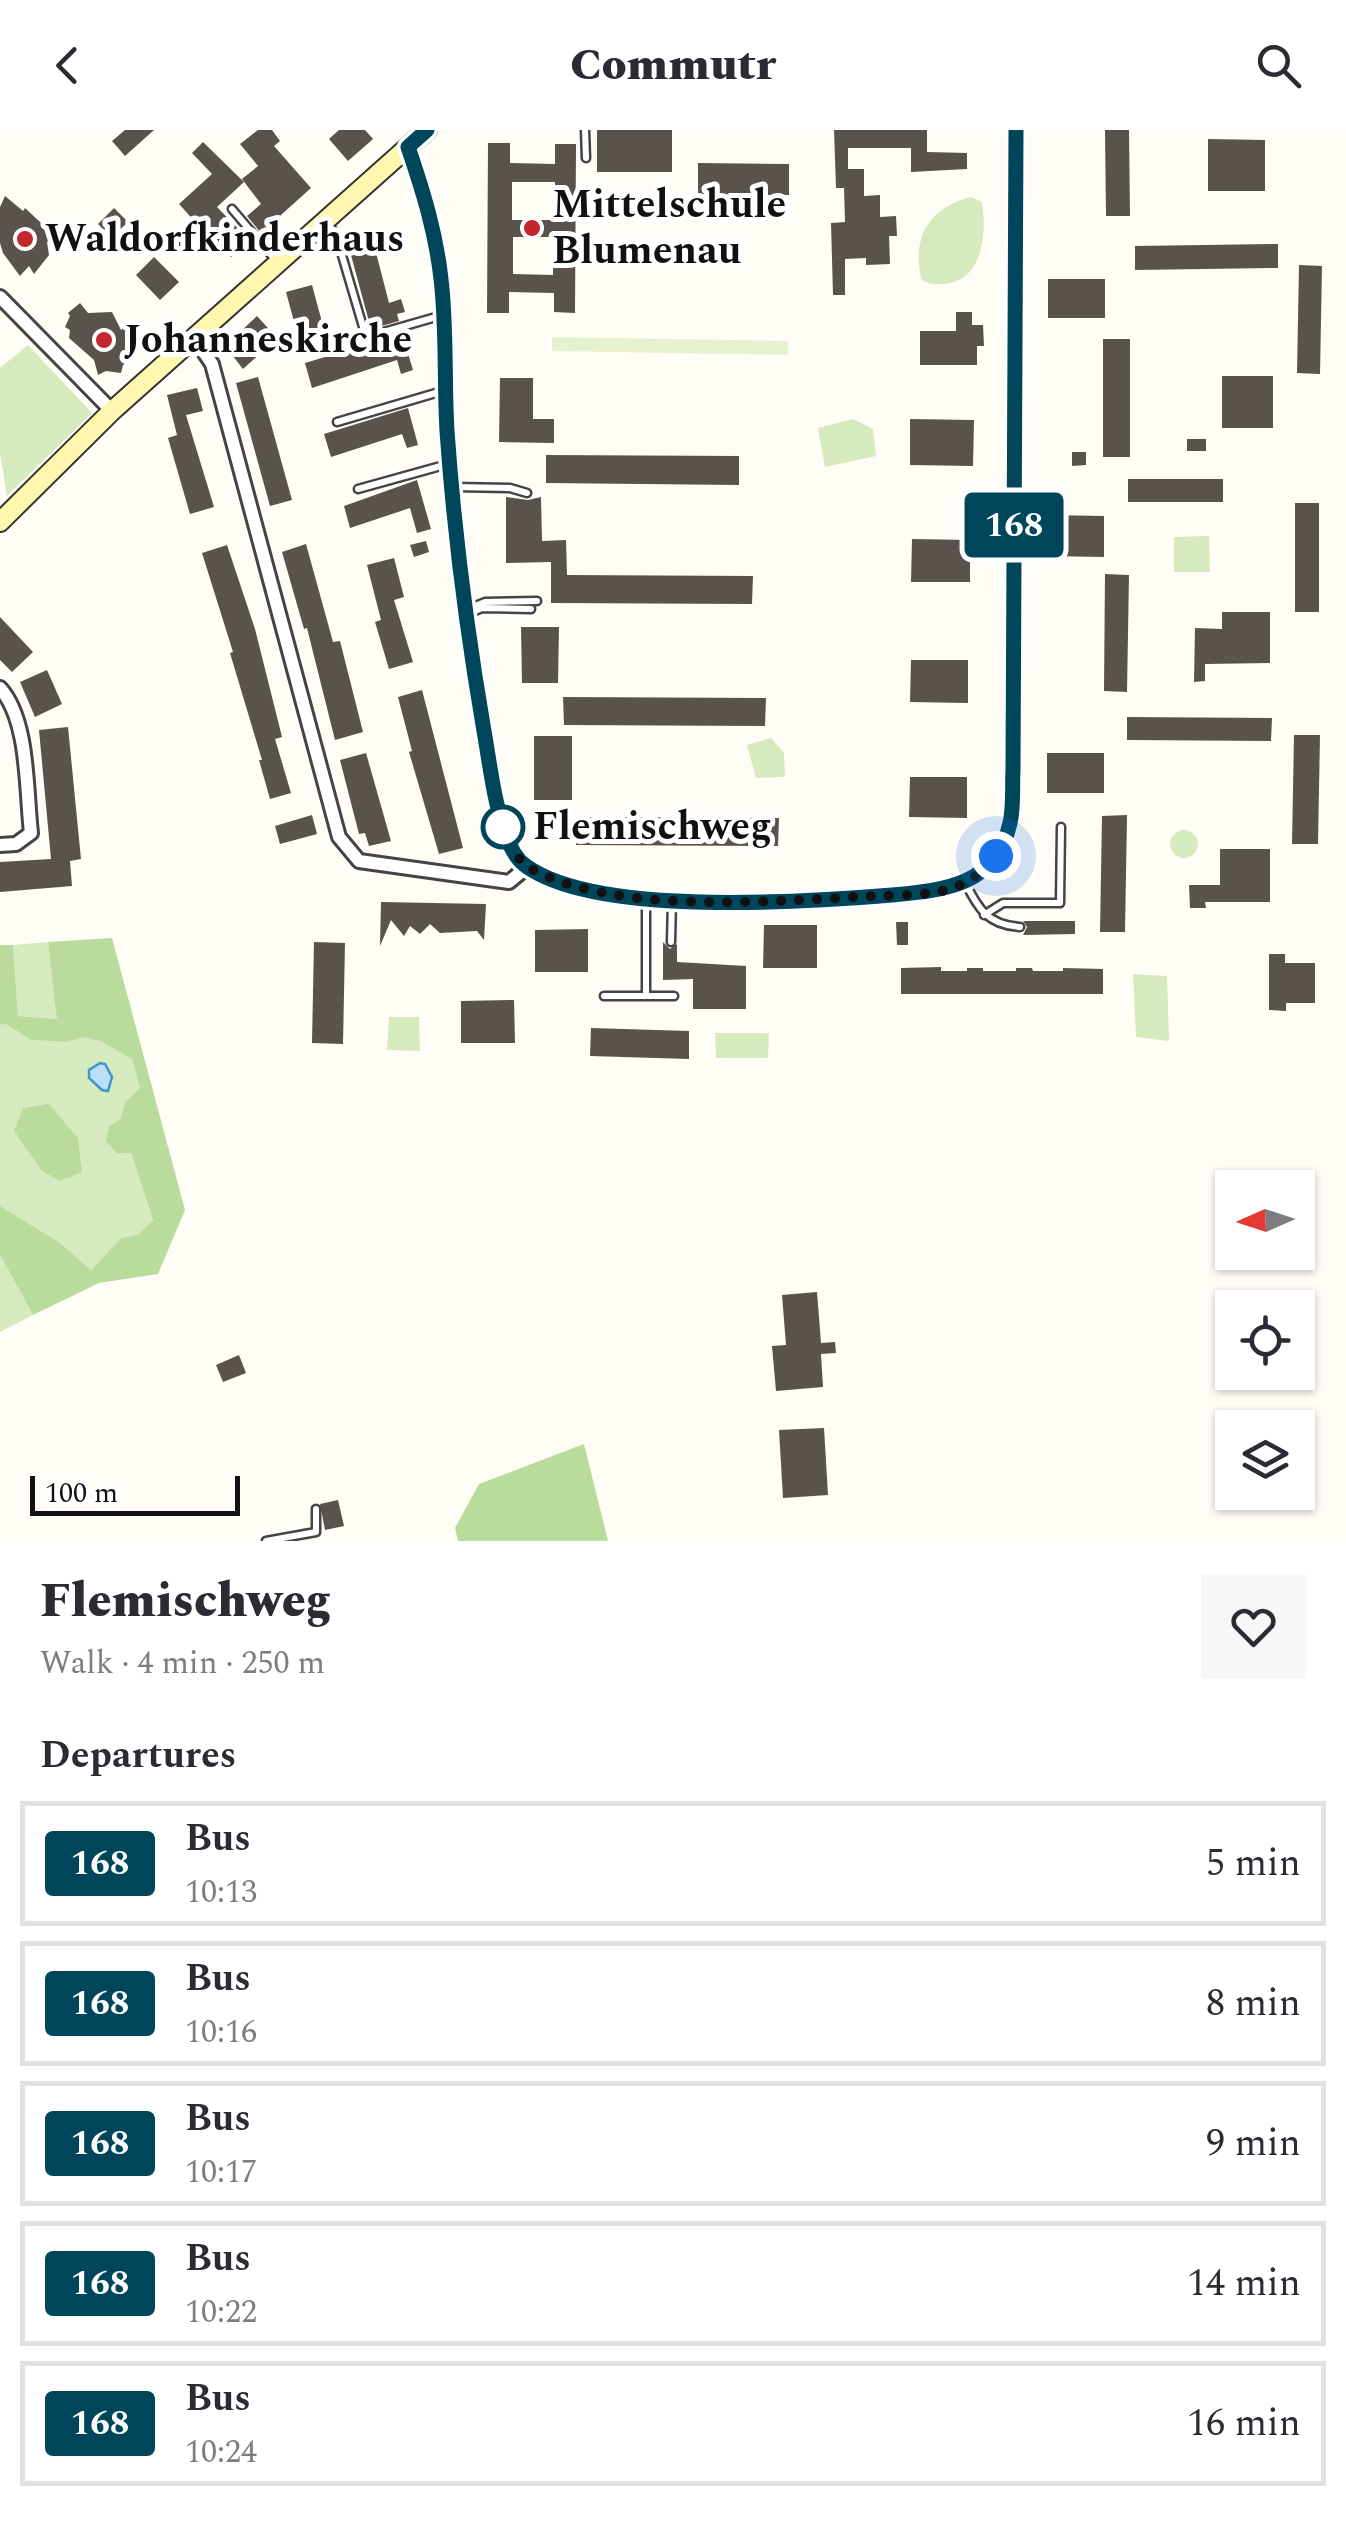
<!DOCTYPE html>
<meta charset="utf-8">
<style>
body{margin:0;font-family:Spectral,serif;background:#f7f7f7;color:#2b2b33;height:100vh;display:flex;flex-direction:column;font-size:38px;white-space:nowrap}
*{box-sizing:border-box;margin:0}
p{font-size:32px;color:#7c7c81}
.icon{flex:none;width:55px;height:55px;fill:none;stroke:currentColor;stroke-width:2;stroke-linecap:round;stroke-linejoin:round}
.map{position:relative;height:1411px;overflow:hidden}
.panel{display:flex;flex-direction:column;background:#fff;flex:1}
.panel>*{flex:none}
.badge{padding:0 20px;border-radius:8px;font-size:35px;line-height:65px}
.needle{width:65px;rotate:267deg}
.controls{position:absolute;left:1215px;top:1040px;display:grid;gap:20px}
.controls a{display:grid;place-items:center;width:100px;height:100px;border-radius:0px;background:#fff;box-shadow:0 2px 8px #0004;font-size:50px}
.scale{position:absolute;left:30px;bottom:25px;width:210px;box-sizing:border-box;padding-left:10px;border:5px solid #111;border-top:0;font-size:28px;line-height:35px;white-space:nowrap;color:#111;-webkit-text-stroke:8px #fff;paint-order:stroke}
.you{position:absolute;width:50px;height:50px;margin:-25px;border:8px solid #fff;border-radius:50%;background:#1a73e8;box-shadow:0 0 0 15px #1a73e833}
.map>.badge{position:absolute;translate:-50% -50%;box-shadow:0 0 0 5px #fff}
h2{padding:0 40px;font-size:38px;line-height:90px}
.round{display:grid;place-items:center;flex:none;width:105px;height:105px;border-radius:0px;background:#f7f7f7}
.summary{display:flex;align-items:center;justify-content:space-between;height:170px;padding:0 40px}
h1{font-size:48px;font-weight:800;line-height:75px}
ul{padding:0;list-style:none}
li{display:flex;align-items:center;gap:30px;height:125px;margin:0 20px 15px;padding:0 20px;border:5px solid #e1e1e2;border-radius:0px}
li div{flex:1}
li b{display:block;font-size:38px}
li em{font-style:normal}
li .badge{min-width:110px;font-weight:700;text-align:center}
header{display:flex;justify-content:space-between;align-items:center;height:130px;padding:0 40px;background:#fff;font-size:45px;font-weight:800}
.map>svg:first-child{display:block}
.green{fill:#d5ebbd;fill-rule:evenodd}
.forest{fill:#b9dc9c}
.pitch{fill:#e6f2cf}
.water{fill:#b9e0f7;stroke:#3f96cf;stroke-width:2.5}
.building{fill:#5a524d;fill-rule:evenodd}
.lines{fill:none;stroke-linecap:round;stroke-linejoin:round}
.lane-casing{stroke:#444;stroke-width:11}
.street-casing{stroke:#444;stroke-width:18}
.secondary-casing{stroke:#333;stroke-width:22}
.lane{stroke:#fff;stroke-width:6}
.street{stroke:#fff;stroke-width:12}
.secondary{stroke:#fff6b0;stroke-width:18}
.line-casing{stroke:#fff;stroke-width:22}
.line{stroke:#00465a;stroke-width:15}
.walk{stroke:#111;stroke-width:10;stroke-dasharray:0 18}
.poi-dot{fill:#c4262e;stroke:#fff;stroke-width:4}
.stop-dot{fill:#fff;stroke:#00465a;stroke-width:5}
.labels{text-anchor:middle;dominant-baseline:central;stroke-width:10;stroke-linejoin:round;paint-order:stroke}
.poi-label{font-size:40px;font-weight:bold;fill:#111;stroke:#fff;text-anchor:start}
.stop-label{font-size:40px;font-weight:bold;fill:#111;stroke:#fff;text-anchor:start}
</style>
<header><svg class="icon" aria-label="back" viewBox="0 0 24 24"><path d="M15 5l-7 7 7 7"/></svg>Commutr<svg class="icon" aria-label="search" viewBox="0 0 24 24"><circle cx="10" cy="10" r="6"/><path d="M15 15l6 6"/></svg></header>
<div class="map">
<svg width="1346" height="1411" viewBox="0 0 1346 1411">
<rect width="100%" height="100%" fill="#fffdf5"/>
<g class="green">
<path d="M971,67L982,72C987,104 983,152 943,154C934,154 930,155 921,149C912,106 929,78 971,67Z"/>
<path d="M28,215L92,283L7,366L0,323V238Z"/>
<path d="M853,289L873,299L876,326L825,337L818,298Z"/>
<path d="M1209,406L1210,442H1174V407Z"/>
<path d="M771,608L784,623L785,647L756,648L747,615Z"/>
<circle cx="1184" cy="714" r="14"/>
<path d="M48,812L58,889L18,886L13,815Z"/>
<path d="M1133,844L1167,846L1169,911L1136,907Z"/>
<path d="M389,887H419L420,921L387,920Z"/>
<path d="M6,894L31,910L66,912L84,906L100,911L132,929L140,958L125,972L120,990L153,1090L138,1106L121,1108L91,1140L59,1112L0,1076V895ZM49,975L78,1008L42,1040L14,1001L23,978Z"/>
<path d="M715,903H769L768,928H716Z"/>
<path d="M0,1125L33,1185L0,1202Z"/>
</g>
<g class="forest">
<path d="M112,808L185,1080L158,1144L99,1153L33,1185L0,1125V1076L59,1112L91,1140L121,1108L138,1105L153,1090L131,1023H117L106,1011L109,996L120,990L125,972L140,958L132,929L100,911L84,907L66,912L31,910L6,894L0,895V815H13L18,886L57,889L48,812Z"/>
<path d="M49,974L78,1008L82,1042L60,1051L42,1041L14,1001L23,978Z"/>
<path d="M584,1314L608,1411H458L455,1398L479,1354Z"/>
</g>
<path class="pitch" d="M552,207L788,211V225L552,221Z"/>
<path class="water" d="M100,933L105,934L112,947L108,961L102,960L89,948V940Z"/>
<g class="building">
<path d="M125,0H154L125,26L112,11Z"/>
<path d="M258,0H272L280,11L274,16L311,58L261,103L247,86L261,74L242,49L258,36L240,14Z"/>
<path d="M339,0H365L373,9L348,31L329,9Z"/>
<rect x="597" y="0" width="75" height="42"/>
<path d="M834,0H927V22L967,23V39L911,42V18H848V39H864V66L880,65V87L896,86L897,106H889L890,134L866,135V128L845,129V165H833L831,93L845,92L844,58H836Z"/>
<path d="M1105,0H1129L1130,86H1106Z"/>
<path d="M1208,9L1265,10V61H1208Z"/>
<path d="M203,12L244,52L217,77L250,111L231,127L201,90L197,94L179,74L212,44L192,23Z"/>
<path d="M488,13H510V33L555,34V14H576L575,183L554,182V163L509,162V183H487ZM512,52H555V90H512ZM513,107H553V145L513,144Z"/>
<path d="M698,33L789,34V65H698Z"/>
<path d="M5,66L23,81L25,78L54,105L47,112L49,125L34,144L29,136L20,146L3,123L0,113V77Z"/>
<path d="M114,78L128,92L111,108L98,94Z"/>
<path d="M179,99L192,115L178,125L166,109Z"/>
<path d="M372,107L389,173L401,169L405,182L397,184L399,191L371,199L348,114Z"/>
<path d="M1278,114V138L1135,140V116Z"/>
<path d="M154,127L179,152L160,170L136,145Z"/>
<path d="M1299,135L1322,136L1320,244L1297,243Z"/>
<rect x="1048" y="149" width="57" height="39"/>
<path d="M312,155L325,203L299,210L286,162Z"/>
<path d="M80,173L88,183L112,182L121,200L124,197L139,211L136,214V224L123,235L121,243L106,241L98,245L94,230L69,208L70,200L65,197L70,186L68,183Z"/>
<path d="M956,182H972V195H983L984,216H977V235H920V201H956Z"/>
<path d="M257,186L277,208L243,239L225,216Z"/>
<path d="M402,204L413,240L401,244L397,230L312,258L305,233Z"/>
<rect x="1103" y="209" width="27" height="118"/>
<rect x="1222" y="246" width="51" height="52"/>
<path d="M258,247L292,370L270,376L236,253Z"/>
<path d="M500,248H533V289H554V313L499,312Z"/>
<path d="M197,258L203,281L186,285L214,377L190,384L168,308L177,305L167,265Z"/>
<path d="M408,278L418,315L407,318L402,304L331,327L324,304Z"/>
<path d="M910,289L974,290L973,336L910,335Z"/>
<rect x="1187" y="309" width="19" height="12"/>
<path d="M1072,322H1086V335L1072,336Z"/>
<path d="M546,325L739,326V355L546,353Z"/>
<rect x="1128" y="349" width="95" height="23"/>
<path d="M417,350L431,399L417,403L410,378L350,398L344,376Z"/>
<path d="M506,367L528,370L541,367L542,411L566,410L567,445L753,446L752,474L551,473V432L506,433Z"/>
<rect x="1295" y="373" width="24" height="109"/>
<path d="M1046,385L1104,386V427L1046,426Z"/>
<path d="M912,409L970,410V452H911Z"/>
<path d="M426,411L429,422L414,427L410,415Z"/>
<path d="M306,414L333,512L340,511L363,602L335,610L307,498L304,499L282,422Z"/>
<path d="M227,415L255,499L282,607L275,609L291,663L270,669L259,630H262L230,523L233,522L202,423Z"/>
<path d="M394,428L404,467L394,470L413,532L389,539L375,492L381,490L367,435Z"/>
<path d="M1105,444L1129,445L1127,562L1104,561Z"/>
<path d="M1222,482H1270V533L1205,534V551L1194,552L1195,498L1222,499Z"/>
<path d="M0,487L33,522L12,542L0,530Z"/>
<path d="M521,497H559L558,553H522Z"/>
<path d="M911,530H968V573L910,572Z"/>
<path d="M47,540L62,574L35,587L20,552Z"/>
<path d="M422,560L463,718L439,724L409,622L412,621L398,567Z"/>
<path d="M563,567L766,568L765,596L564,595Z"/>
<path d="M1127,587L1272,588L1271,611L1127,610Z"/>
<path d="M68,597L81,729L70,731L72,756L0,762V732L51,729L39,600Z"/>
<path d="M1294,605H1320L1318,714H1292Z"/>
<rect x="534" y="606" width="38" height="64"/>
<path d="M366,623L391,711L369,716L365,703L359,704L340,630Z"/>
<rect x="1047" y="623" width="57" height="40"/>
<path d="M910,647H967V688L909,687Z"/>
<path d="M312,685L317,704L280,714L275,696Z"/>
<path d="M1127,685L1125,802H1100L1102,686Z"/>
<path d="M577,687L779,688L778,716L576,715Z"/>
<path d="M1220,719H1270V772H1205L1206,778H1190L1189,755H1220Z"/>
<path d="M381,772L486,774L484,810L477,801L440,803L430,794L420,804L410,796L404,806L391,790L380,816Z"/>
<path d="M1023,791H1075V804L1023,805L1027,797Z"/>
<path d="M896,792H908V815H897Z"/>
<path d="M764,795H817V838H763Z"/>
<path d="M588,799V842H535V800Z"/>
<path d="M314,812L345,813L343,914L312,913Z"/>
<path d="M663,812L670,819L677,814V832L746,836V879H693V849L663,850Z"/>
<path d="M1269,824H1285V833H1315V873H1286V881L1269,880Z"/>
<path d="M941,837V841H967V838H983V841H1016V838H1032L1033,841H1063V838L1103,839V864H901V838Z"/>
<path d="M514,870L515,913H461V871Z"/>
<path d="M591,898L689,901V929L590,926Z"/>
<path d="M817,1162L821,1213L835,1212L836,1223L821,1224L823,1257L776,1261L772,1216L786,1215L782,1165Z"/>
<path d="M239,1225L246,1243L223,1252L216,1235Z"/>
<path d="M824,1298L828,1365L783,1368L779,1300Z"/>
<path d="M338,1370L344,1396L325,1400L320,1374Z"/>
</g>
<g class="lines">
<defs>
<g id="lane">
<path d="M585,0L586,28"/>
<path d="M232,79L278,133"/>
<path d="M327,92L336,105L366,207"/>
<path d="M321,220L443,185"/>
<path d="M337,292L446,260"/>
<path d="M454,357L510,358L527,363"/>
<path d="M358,359L448,334"/>
<path d="M465,480L485,472L537,471"/>
<path d="M466,485L482,478L531,479"/>
<path d="M965,752C978,779 988,795 1020,797"/>
<path d="M984,785L1003,773H1060L1061,697"/>
<path d="M671,812L672,770"/>
<path d="M646,865V768"/>
<path d="M604,866H674"/>
<path d="M266,1411L316,1402V1379"/>
</g>
<g id="street">
<path d="M408,17C423,60 436,103 441,149C447,199 444,250 447,301C453,401 466,502 484,601C490,635 494,673 506,705C510,717 516,729 526,736C598,786 806,772 893,765C947,760 995,756 1010,693C1014,676 1012,657 1013,640L1016,0"/>
<path d="M0,167L112,281"/>
<path d="M194,207L212,234L339,707L359,731L509,752L527,737"/>
<path d="M0,558C29,590 26,660 31,703L16,714L0,715"/>
</g>
<path id="secondary" d="M0,392L112,281L427,0"/>
</defs>
<use href="#lane" class="lane-casing"/>
<use href="#street" class="street-casing"/>
<use href="#secondary" class="secondary-casing"/>
<use href="#lane" class="lane"/>
<use href="#street" class="street"/>
<use href="#secondary" class="secondary"/>
</g>
<g class="lines">
<defs>
<path id="line" d="M427,0L408,17C423,61 436,103 441,149C447,199 444,250 447,301C454,401 467,502 484,601C490,635 494,673 506,705C510,717 516,729 526,736C597,787 806,772 892,765C947,760 996,755 1010,693C1014,676 1012,657 1013,640L1016,0"/>
</defs>
<use href="#line" class="line-casing"/>
<use href="#line" class="line"/>
<path class="walk" d="M503,697C507,709 515,729 530,738C611,784 764,772 855,767C883,765 927,767 953,758C970,752 986,740 996,726"/>
</g>
<g class="poi-dot">
<circle cx="532" cy="98" r="10"/>
<circle cx="25" cy="109" r="10"/>
<circle cx="104" cy="210" r="10"/>
</g>
<circle class="stop-dot" cx="503" cy="697" r="20"/>
<g class="labels">
<g class="poi-label">
<text x="552" y="75">Mittelschule<tspan x="552" dy="46">Blumenau</tspan></text>
<text x="45" y="109">Waldorfkinderhaus</text>
<text x="124" y="210">Johanneskirche</text>
</g>
<g class="stop-label">
<text x="533" y="697">Flemischweg</text>
</g>
</g>
</svg>
<div class="controls">
<a><svg class="needle" viewBox="-14 -14 28 28"><path d="M0-13l5 13h-10z" fill="#e53935"/><path d="M0 13l5-13h-10z" fill="#7c7c81"/></svg></a>
<a><svg class="icon" aria-label="locate" viewBox="0 0 24 24"><circle cx="12" cy="12" r="6"/><path d="M12 2v4M12 18v4M2 12h4M18 12h4"/></svg></a>
<a><svg class="icon" aria-label="layers" viewBox="0 0 24 24"><path d="M12 4l9 5-9 5-9-5zM3 14l9 5 9-5"/></svg></a>
</div>
<div class="scale">100 m</div>
<div class="you" style="left:996px;top:726px"></div>
<b class="badge" style="left:1014px;top:395px;background:#00465a;color:#fff">168</b>
</div>
<section class="panel">
<div class="summary"><div><h1>Flemischweg</h1><p>Walk · 4 min · 250 m</p></div><a class="round"><svg class="icon" aria-label="heart" viewBox="0 0 24 24"><path d="M12 20l-8-8c-3-5 5-10 8-4 3-6 11-1 8 4z"/></svg></a></div>
<h2>Departures</h2>
<ul>
<li><span class="badge" style="background:#00465a;color:#fff">168</span><div><b>Bus</b><p>10:13</p></div><em>5 min</em></li>
<li><span class="badge" style="background:#00465a;color:#fff">168</span><div><b>Bus</b><p>10:16</p></div><em>8 min</em></li>
<li><span class="badge" style="background:#00465a;color:#fff">168</span><div><b>Bus</b><p>10:17</p></div><em>9 min</em></li>
<li><span class="badge" style="background:#00465a;color:#fff">168</span><div><b>Bus</b><p>10:22</p></div><em>14 min</em></li>
<li><span class="badge" style="background:#00465a;color:#fff">168</span><div><b>Bus</b><p>10:24</p></div><em>16 min</em></li>
</ul>
</section>
